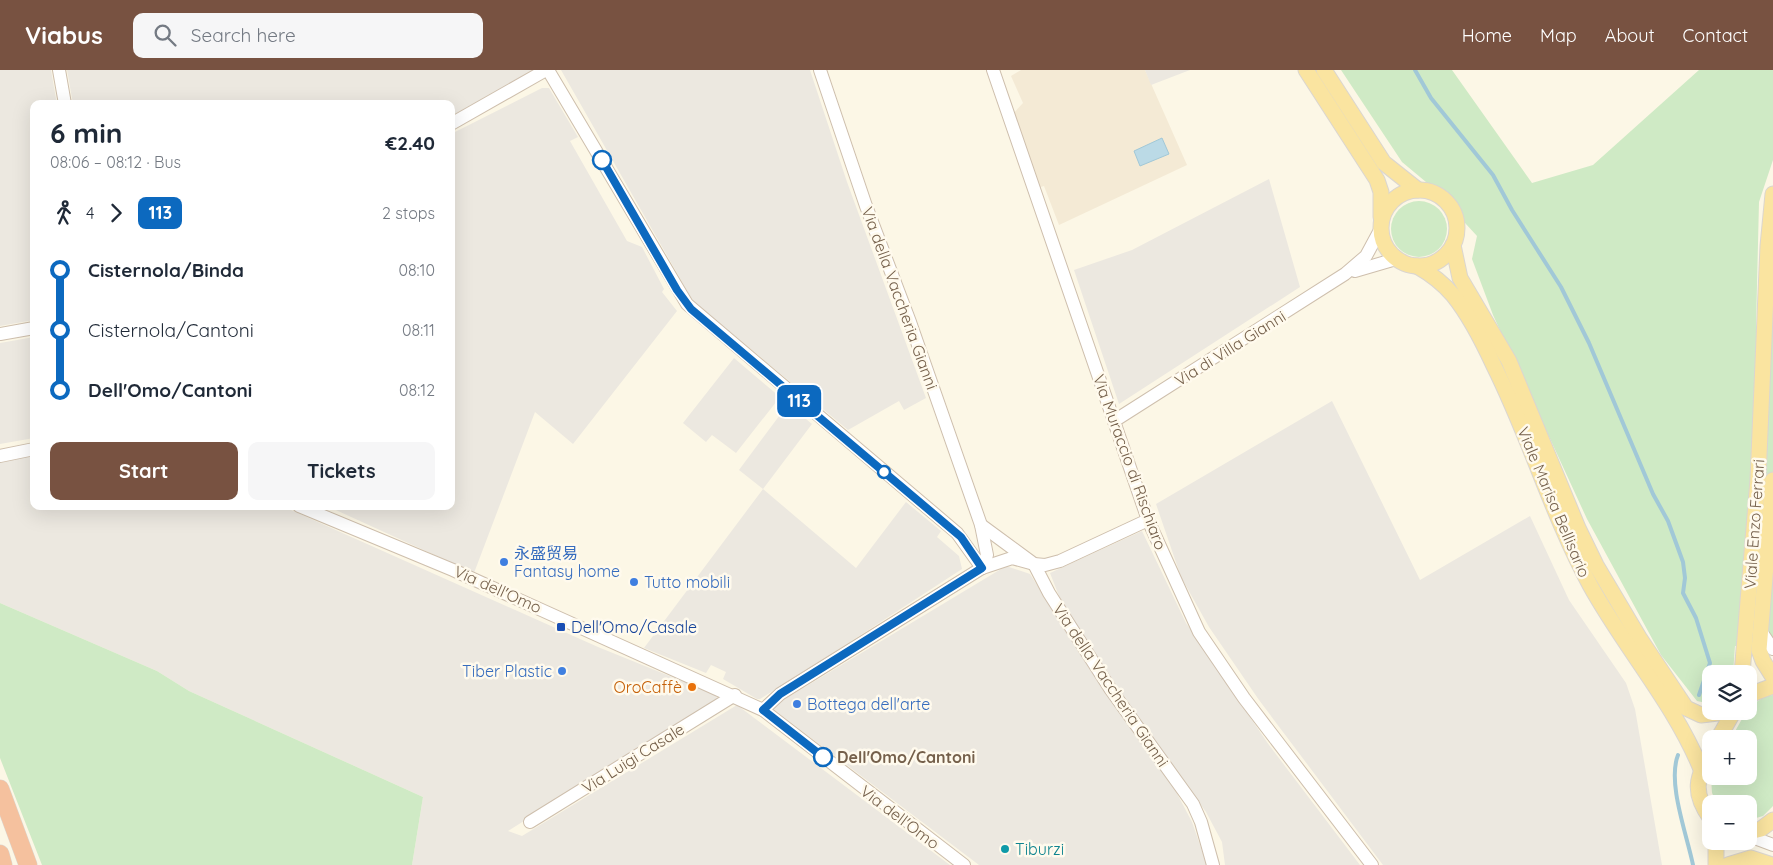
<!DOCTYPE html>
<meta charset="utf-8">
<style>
body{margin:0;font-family:Quicksand,"Noto Sans SC",sans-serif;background:#f6f6f7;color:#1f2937;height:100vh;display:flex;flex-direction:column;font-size:19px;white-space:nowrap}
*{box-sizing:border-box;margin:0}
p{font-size:16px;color:#747a83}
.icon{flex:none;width:28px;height:28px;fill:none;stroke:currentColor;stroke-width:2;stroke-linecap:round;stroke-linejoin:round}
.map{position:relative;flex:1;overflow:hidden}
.drawer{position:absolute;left:30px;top:30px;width:425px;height:410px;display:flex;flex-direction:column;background:#fff;border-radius:10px;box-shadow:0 5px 20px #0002}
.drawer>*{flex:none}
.badge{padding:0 10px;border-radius:8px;font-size:18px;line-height:32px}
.buttons{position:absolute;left:1702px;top:595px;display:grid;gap:10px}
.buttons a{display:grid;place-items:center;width:55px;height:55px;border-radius:10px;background:#fff;box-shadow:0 5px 20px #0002;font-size:25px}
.map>.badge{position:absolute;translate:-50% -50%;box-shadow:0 0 0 2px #fff}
.legs{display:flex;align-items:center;gap:8px;height:55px;padding:0 20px;font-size:16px}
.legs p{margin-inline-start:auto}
.headline{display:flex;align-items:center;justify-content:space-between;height:85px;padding:0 20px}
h1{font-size:28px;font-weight:700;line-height:38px}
.button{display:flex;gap:10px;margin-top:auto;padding:10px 20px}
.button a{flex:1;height:58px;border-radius:10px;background:#785241;color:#fff;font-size:20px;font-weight:700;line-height:58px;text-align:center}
.button a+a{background:#f6f6f7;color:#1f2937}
ul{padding:0 20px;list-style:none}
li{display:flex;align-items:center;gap:18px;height:60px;font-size:19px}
li i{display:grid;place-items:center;width:8px;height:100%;margin:0 6px;background:currentColor}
li i::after{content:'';width:12px;height:12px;margin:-6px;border:4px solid;border-radius:50%;background:#fff}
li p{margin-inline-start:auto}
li:first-child i{background:linear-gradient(#0000 50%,currentColor 0)}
li:last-child i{background:linear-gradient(currentColor 50%,#0000 0)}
header{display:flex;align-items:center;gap:30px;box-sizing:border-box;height:70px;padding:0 25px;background:#785241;color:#fff}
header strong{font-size:24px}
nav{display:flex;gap:28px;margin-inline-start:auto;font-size:18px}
.search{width:350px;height:45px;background:#f6f6f7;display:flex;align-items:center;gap:12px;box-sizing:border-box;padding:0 18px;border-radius:10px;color:#747a83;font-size:19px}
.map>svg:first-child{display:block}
.residential{fill:#f4ead5}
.industrial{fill:#ece8e0}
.green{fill:#cfeac5}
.water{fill:#bbdae6;stroke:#a1c8d7}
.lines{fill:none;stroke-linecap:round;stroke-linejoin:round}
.stream{stroke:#a1c8d7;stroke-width:4}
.minor-casing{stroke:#cebfad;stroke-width:14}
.major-casing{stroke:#dbd6d0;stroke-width:17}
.highway-casing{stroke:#dbd6d0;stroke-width:19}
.minor{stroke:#fff;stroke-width:12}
.major{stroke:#fae4a0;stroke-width:15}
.highway{stroke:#f5c19e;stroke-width:18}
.line-1-casing{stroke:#fff;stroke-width:11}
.line-1{stroke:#0c69bf;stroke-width:8}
.stop-1-dot{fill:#fff;stroke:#0c69bf;stroke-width:2.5}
.shop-dot{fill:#3f7fe0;stroke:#fffaed;stroke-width:2}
.transit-dot{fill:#1a4fb4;stroke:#fffaed;stroke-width:2}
.food-dot{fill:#e8710a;stroke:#fffaed;stroke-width:2}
.culture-dot{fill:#0f9aa8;stroke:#fffaed;stroke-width:2}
.labels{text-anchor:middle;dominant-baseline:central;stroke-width:5;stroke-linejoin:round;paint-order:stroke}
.street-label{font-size:16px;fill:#75604b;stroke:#fffaed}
.shop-label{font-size:16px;fill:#366cbe;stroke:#fffaed;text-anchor:start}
.transit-label{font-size:16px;fill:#164399;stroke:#fffaed;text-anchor:start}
.food-label{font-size:16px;fill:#c56008;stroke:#fffaed;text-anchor:end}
.stop-label{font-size:16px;font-weight:bold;fill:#75604b;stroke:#fffaed;text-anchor:start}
.culture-label{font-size:16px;fill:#0d838f;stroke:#fffaed;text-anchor:start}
</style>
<header>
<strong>Viabus</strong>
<div class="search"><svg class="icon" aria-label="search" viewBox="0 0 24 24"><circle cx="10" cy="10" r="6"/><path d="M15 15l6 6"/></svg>Search here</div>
<nav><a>Home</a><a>Map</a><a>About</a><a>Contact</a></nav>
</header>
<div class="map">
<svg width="1773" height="795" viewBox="0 0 1773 795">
<rect width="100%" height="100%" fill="#fcf7e6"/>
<path class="residential" d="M1021,0H1145L1187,95L1059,155L1044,116L1037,118L1010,47L1023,33L1011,6Z"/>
<g class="industrial">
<path d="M0,0H51L57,34H34V250L0,256Z"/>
<path d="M67,0H538L451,46V34H73Z"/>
<path d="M561,0H810L847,112L926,328L904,340L899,331L848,360L693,231Z"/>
<path d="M1145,0H1190L1151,15Z"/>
<path d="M542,18H549L578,67L570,71L627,171L642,177L664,219L662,222L677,241L573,374L535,342L474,503L327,436H451V64Z"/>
<path d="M1269,109L1300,217L1119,334L1074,200L1132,180Z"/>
<path d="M34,267V368L0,374V273Z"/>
<path d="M734,288L780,327L736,383L712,365L706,372L683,353Z"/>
<path d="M1332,331L1420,510L1530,446L1569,530L1626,613L1635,639L1662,795H1383L1259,630L1209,557L1181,507L1156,434Z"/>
<path d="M788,334L812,354L763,419L856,498L906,432L941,461L937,467L959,486L962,499L830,585L760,629H757L723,609L726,602L711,595L706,603L644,578L763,419L739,400Z"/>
<path d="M34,385V436H282L598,577L714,624L718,629L508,761L522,766L737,635L950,795H412L423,727L189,621L157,601L0,533V391Z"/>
<path d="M1142,461L1186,553L1269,675L1360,795H1225L1222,772L1206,742L1114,615L1059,526L1050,503Z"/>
<path d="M1006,496L1030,504L1108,627L1172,714L1192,752L1207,795H979L774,640L775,635Z"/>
</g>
<g class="green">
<path d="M1341,0H1452L1532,113L1593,95L1699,0H1773V90L1759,132L1756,257L1773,250V578L1735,576L1733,604H1711V634L1697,631L1661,585L1587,449L1493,245L1472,189L1477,166L1432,117L1402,92Z"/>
<circle cx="1419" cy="159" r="28"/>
<path d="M0,533L157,601L189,621L423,727L412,795H42L0,688Z"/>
<path d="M1773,625V736L1763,746L1749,750V734H1717L1712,723L1711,706H1749V669H1731C1742,650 1749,629 1773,625Z"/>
</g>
<path class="water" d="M1162,68L1169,84L1140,96L1134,81Z"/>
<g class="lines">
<g class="stream">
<path d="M1415,0L1431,28L1493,105L1512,140L1561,217L1589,273L1653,424L1668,451L1683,492L1685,508L1683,523L1696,548L1710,593L1699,625"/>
<path d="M1678,685C1667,713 1687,765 1693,795"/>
</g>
<defs>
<g id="minor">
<path d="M59,0L65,34"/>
<path d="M548,0L687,234L957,463L982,498"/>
<path d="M820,0L866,136L910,252L981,455L987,485L982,498"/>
<path d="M993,0L1148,450L1199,562L1244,628L1372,795"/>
<path d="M451,54L546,0"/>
<path d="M1355,201L1396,189"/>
<path d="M0,264L34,258"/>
<path d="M1114,351L1345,204L1366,186L1380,160"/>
<path d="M0,386L34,379"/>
<path d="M299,436L453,500L763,640L964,795"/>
<path d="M981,455L1034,494L1049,523L1111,620L1193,734L1201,752L1213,795"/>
<path d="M1762,563L1773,579"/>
<path d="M763,640L780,624L982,498L1012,488L1034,494L1045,495L1060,491L1148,450"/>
<path d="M530,752L735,625"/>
<path d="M1749,766L1773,775"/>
</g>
<g id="major">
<path d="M1306,0L1377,110L1381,122V147"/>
<path d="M1324,0L1384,93L1418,120"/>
<circle cx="1419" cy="158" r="38"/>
<path d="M1453,175L1460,208L1509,291L1578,458L1596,495L1640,569L1686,638L1701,645L1734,641"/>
<path d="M1417,196C1431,204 1443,213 1453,225C1470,246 1483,272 1494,296C1530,368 1552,445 1590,515C1624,577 1674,633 1701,699"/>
<path d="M1773,410L1759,580L1763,591L1773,607"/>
<path d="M1742,604L1758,409L1768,176L1773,124"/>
<path d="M1749,625L1773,616"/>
<path d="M1718,669L1734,641"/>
<path d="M1711,681C1696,708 1692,723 1711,749"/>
<path d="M1749,762L1761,759L1773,750"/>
<path d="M1716,795V771"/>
<path d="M1728,795L1751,788L1772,795"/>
</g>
<g id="highway">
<path d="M0,719L28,795"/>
<path d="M0,784L3,795"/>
</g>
</defs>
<use href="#minor" class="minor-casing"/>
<use href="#major" class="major-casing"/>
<use href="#highway" class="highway-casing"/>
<use href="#minor" class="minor"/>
<use href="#major" class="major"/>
<use href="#highway" class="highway"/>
</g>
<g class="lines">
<defs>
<path id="line-1" d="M602,90L677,220L691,239L961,467L982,498L780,624L763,640L823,687"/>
</defs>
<use href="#line-1" class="line-1-casing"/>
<use href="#line-1" class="line-1"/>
</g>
<g class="stop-1-dot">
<circle cx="602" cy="90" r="9"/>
<circle cx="884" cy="402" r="6"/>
<circle cx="823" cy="687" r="9"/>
</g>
<g class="shop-dot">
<circle cx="504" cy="492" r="5"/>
<circle cx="634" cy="512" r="5"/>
<circle cx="562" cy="601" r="5"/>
<circle cx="797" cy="634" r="5"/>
</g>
<rect class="transit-dot" x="556" y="552" width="10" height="10" rx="2.5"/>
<circle class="food-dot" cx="692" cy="617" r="5"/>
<circle class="culture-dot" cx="1005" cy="779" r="5"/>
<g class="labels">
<g class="street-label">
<text transform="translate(900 228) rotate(70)">Via della Vaccheria Gianni</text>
<text transform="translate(1230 278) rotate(-32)">Via di Villa Gianni</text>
<text transform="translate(1130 392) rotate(70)">Via Muraccio di Rischiaro</text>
<text transform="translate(1554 432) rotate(67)">Viale Marisa Bellisario</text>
<text transform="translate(1754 454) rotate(-86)">Viale Enzo Ferrari</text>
<text transform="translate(498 519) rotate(24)">Via dell'Omo</text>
<text transform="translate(1111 615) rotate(56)">Via della Vaccheria Gianni</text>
<text transform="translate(633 688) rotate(-32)">Via Luigi Casale</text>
<text transform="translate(900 747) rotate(37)">Via dell'Omo</text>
</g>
<g class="shop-label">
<text x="514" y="483">永盛贸易<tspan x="514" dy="18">Fantasy home</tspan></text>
<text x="644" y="512">Tutto mobili</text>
<text x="552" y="601" text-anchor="end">Tiber Plastic</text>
<text x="807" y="634">Bottega dell'arte</text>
</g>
<g class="transit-label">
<text x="571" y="557">Dell'Omo/Casale</text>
</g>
<g class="food-label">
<text x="682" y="617">OroCaffè</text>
</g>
<g class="stop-label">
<text x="837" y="687">Dell'Omo/Cantoni</text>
</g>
<g class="culture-label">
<text x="1015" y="779">Tiburzi</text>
</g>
</g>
</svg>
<div class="buttons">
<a><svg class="icon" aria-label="layers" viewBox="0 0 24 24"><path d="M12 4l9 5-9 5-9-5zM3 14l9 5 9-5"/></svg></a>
<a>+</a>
<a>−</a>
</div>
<b class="badge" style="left:799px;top:331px;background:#0c69bf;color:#fff">113</b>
<section class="drawer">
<div class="headline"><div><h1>6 min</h1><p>08:06 – 08:12 · Bus</p></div><b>€2.40</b></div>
<div class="legs"><svg class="icon" aria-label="walk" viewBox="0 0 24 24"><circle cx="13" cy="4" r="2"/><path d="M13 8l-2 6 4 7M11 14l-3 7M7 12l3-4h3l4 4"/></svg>4<svg class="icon" aria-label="forward" viewBox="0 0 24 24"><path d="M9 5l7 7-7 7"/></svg><b class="badge" style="background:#0c69bf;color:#fff">113</b><p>2 stops</p></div>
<ul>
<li><i style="color:#0c69bf"></i><b>Cisternola/Binda</b><p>08:10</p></li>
<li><i style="color:#0c69bf"></i><span>Cisternola/Cantoni</span><p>08:11</p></li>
<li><i style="color:#0c69bf"></i><b>Dell'Omo/Cantoni</b><p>08:12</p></li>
</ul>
<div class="button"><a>Start</a><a>Tickets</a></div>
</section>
</div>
